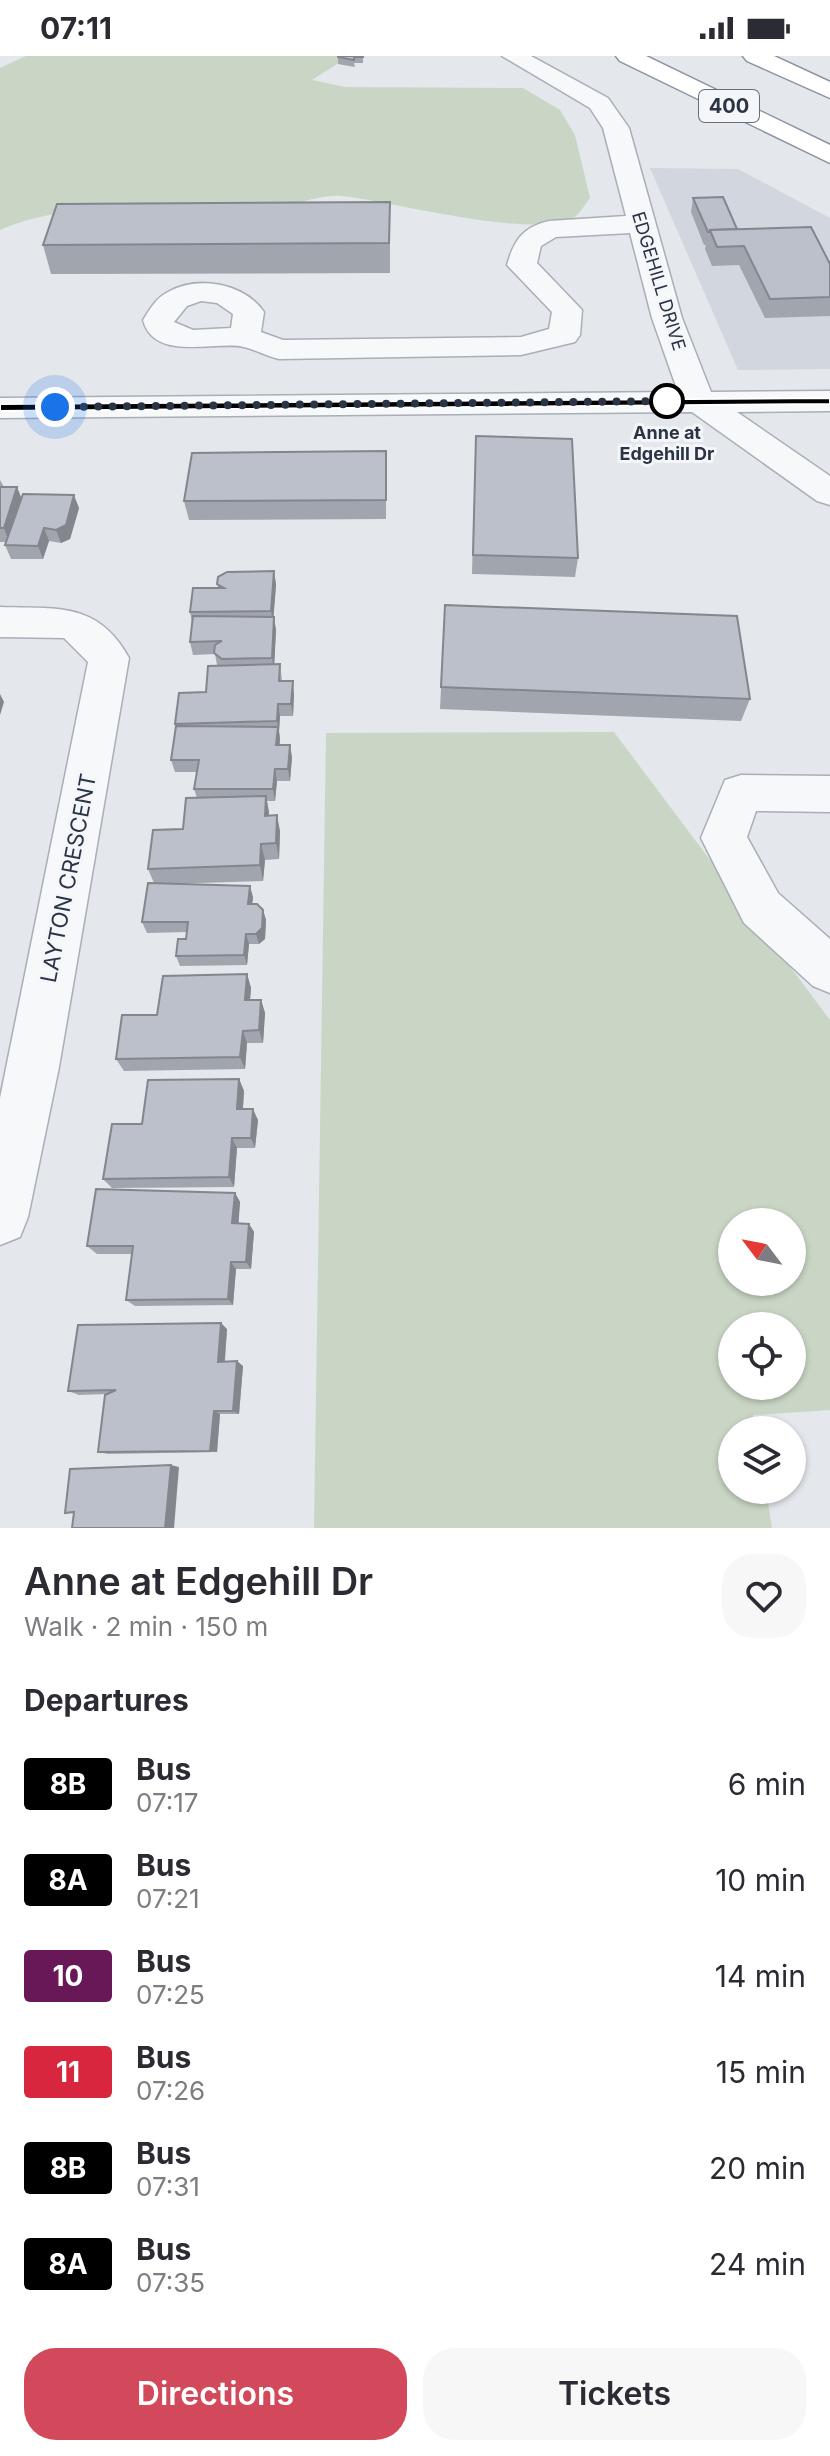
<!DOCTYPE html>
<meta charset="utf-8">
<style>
body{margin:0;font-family:Inter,sans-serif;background:#f7f7f7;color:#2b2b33;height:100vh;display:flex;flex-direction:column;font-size:30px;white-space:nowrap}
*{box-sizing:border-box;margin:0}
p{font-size:26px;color:#7c7c81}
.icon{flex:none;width:44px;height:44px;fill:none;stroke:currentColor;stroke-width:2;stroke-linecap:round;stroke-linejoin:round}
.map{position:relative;height:1472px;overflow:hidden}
.drawer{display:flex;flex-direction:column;background:#fff;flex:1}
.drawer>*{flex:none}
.badge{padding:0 16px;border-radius:6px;font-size:28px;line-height:52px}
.needle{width:52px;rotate:302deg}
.fabs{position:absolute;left:718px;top:1152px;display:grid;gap:16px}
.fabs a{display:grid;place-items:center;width:88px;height:88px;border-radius:50%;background:#fff;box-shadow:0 2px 6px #0004;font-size:40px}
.you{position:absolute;width:40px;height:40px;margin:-20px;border:6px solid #fff;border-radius:50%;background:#1a73e8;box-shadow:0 0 0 12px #1a73e833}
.map>.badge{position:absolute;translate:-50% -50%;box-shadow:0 0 0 4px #fff}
h2{padding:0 24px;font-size:30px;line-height:72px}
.round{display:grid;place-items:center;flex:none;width:84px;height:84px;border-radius:32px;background:#f7f7f7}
.headline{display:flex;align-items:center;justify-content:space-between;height:136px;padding:0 24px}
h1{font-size:38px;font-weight:600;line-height:60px}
.button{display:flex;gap:16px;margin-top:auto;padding:16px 24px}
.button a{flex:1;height:92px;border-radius:32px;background:#d1495b;color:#fff;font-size:32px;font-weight:600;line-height:92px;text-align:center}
.button a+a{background:#f7f7f7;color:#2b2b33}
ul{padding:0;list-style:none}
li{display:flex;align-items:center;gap:24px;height:96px;padding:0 24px}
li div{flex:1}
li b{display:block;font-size:30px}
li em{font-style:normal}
li .badge{min-width:88px;font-weight:700;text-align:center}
.status{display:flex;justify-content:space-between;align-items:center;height:56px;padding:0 40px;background:#fff;direction:ltr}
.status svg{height:22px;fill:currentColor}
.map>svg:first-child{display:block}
.built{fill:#d2d6de}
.green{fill:#c9d6c5;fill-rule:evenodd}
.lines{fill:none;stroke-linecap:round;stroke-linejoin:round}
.minor-casing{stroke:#a9aeb7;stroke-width:3}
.highway-casing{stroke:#8b94a3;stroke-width:3}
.minor{fill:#f7f8fa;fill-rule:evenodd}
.highway{fill:#fff;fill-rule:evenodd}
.wall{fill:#a1a5ae}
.shaded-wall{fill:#83868d}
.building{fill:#bbc0ca;stroke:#83868d;stroke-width:2}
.line{fill:#000;stroke:#fff;stroke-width:2}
.walk{stroke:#2b3445;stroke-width:8;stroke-dasharray:0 14.4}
.stop-dot{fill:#fff;stroke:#000;stroke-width:4}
.labels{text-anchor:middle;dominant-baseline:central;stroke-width:6;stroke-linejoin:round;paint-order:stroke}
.far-street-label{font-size:18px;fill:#2b3445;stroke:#f4f6f9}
.far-stop-label{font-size:18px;font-weight:bold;fill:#2b3445;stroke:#f4f6f9}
.shield{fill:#f4f6f9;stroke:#676e7b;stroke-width:2}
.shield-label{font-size:20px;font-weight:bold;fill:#2b3445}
.street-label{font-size:22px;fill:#2b3445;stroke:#f4f6f9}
</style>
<div class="status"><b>07:11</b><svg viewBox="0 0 49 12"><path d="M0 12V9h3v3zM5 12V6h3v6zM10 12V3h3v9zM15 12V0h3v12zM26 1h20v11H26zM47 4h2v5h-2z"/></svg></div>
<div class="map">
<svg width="830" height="1472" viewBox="0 0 830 1472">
<rect width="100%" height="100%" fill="#e4e7ec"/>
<path class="built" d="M650,112L738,113L830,162V313L738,314Z"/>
<g class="green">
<path d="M26,0H350L312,24L345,31L523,32L560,54L575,79L590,142C586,147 580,157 575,161C537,185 391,145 342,140C316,138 290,152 264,155C178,166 82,137 0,174V12Z"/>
<path d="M614,676L830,964V1354L753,1359L755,1374H732V1434H766L772,1472H314L326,677ZM732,1166H792V1226H732ZM732,1270H792V1330H732Z"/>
</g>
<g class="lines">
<defs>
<g id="minor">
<path d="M502,0H531L608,42L629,72L682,262L711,336L830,335V355L737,356L830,420V449L817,445L692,356L0,362V342L678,336L652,262L630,177L556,181L541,190L537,207L582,254L580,279L575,286L521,299L279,303C267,300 256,294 244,291C218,284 154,307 143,264C150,253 156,242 168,236C198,219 244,227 264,256L261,276L283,284L521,281L549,273L552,256L507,209C514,184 523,171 549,165L626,160L603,72L590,52ZM201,245L217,247L233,258L231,272L193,274L174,266L187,250Z"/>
<path d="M0,551C56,553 98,545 129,602L59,1011L28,1161L20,1181L0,1189V1042L88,606L64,582L0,581Z"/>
<path d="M741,719L830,720V756L756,755L747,781L778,837L830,883V937L813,930L744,867L701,782L725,724Z"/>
</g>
<g id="highway">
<path d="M616,0H646L830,89V107L620,5Z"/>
<path d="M743,0H774L830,26V42L747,5Z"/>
</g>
</defs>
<use href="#minor" class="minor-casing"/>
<use href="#highway" class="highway-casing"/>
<use href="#minor" class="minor"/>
<use href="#highway" class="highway"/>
</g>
<g class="wall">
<path d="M338,0H363V7H354L355,11L338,8Z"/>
<path d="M693,142L737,173L830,208V260L765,262L739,209L712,210L705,193L706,189H704L691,156Z"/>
<path d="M390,146V217L51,218L43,189Z"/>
<path d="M386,395V463L189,464L184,445Z"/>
<path d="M475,400L578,502L575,521L472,518Z"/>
<path d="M0,424L4,431H17L22,443L79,452L70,483L61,487L49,485L43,503H11L5,489L7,486H0Z"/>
<path d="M274,515L276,529L273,561L276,574L274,608H280L282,625L294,638L293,660H280L279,675L280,689L292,701L290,725H277L275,745H267L269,759L280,775L279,803L265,804L263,825L169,828L253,841L252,848L263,854L266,864L265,883L259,888H249L247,909L180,910L176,900L186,883L187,876L147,877L142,866L154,827L148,813L183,773L197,742L194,733L197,716H175L171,704L176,671L175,668L206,636L217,609L215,598L193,599L190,586L192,566L190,556L218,532L217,528Z"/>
<path d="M445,549L750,643L741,665L440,653Z"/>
<path d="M247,918L251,932L250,944H261L265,957L263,987H247L245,1013L124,1015L116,1003L157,959Z"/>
<path d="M239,1023L244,1035L243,1053L258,1064L255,1092H237L234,1131L112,1132L103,1123L142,1068Z"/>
<path d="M235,1137L240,1146L238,1167L249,1168L254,1176L251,1213H236L233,1249L135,1250L126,1244L132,1198H97L87,1190Z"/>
<path d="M227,1273L225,1306L243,1310L239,1358H220L217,1396L108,1398L98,1396L106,1338L79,1339L68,1335Z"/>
</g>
<g class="shaded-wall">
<path d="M17,431L22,445L9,486L4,472Z"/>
<path d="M74,439L79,452L70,483L61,487L56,474Z"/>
<path d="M44,472L49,485L43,503L38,490Z"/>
<path d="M274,515L276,529L273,568L271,555Z"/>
<path d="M274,561L276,574L274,615L272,602Z"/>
<path d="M293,625L294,638L293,660L291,648Z"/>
<path d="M0,638L4,646L0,659Z"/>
<path d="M278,648L280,660L279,675L280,683L278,701L276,689L278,673L277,665Z"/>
<path d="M290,689L292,701L290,725L288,713Z"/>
<path d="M275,713L277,725L275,745L273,733Z"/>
<path d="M266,740L269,756L268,776L265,760Z"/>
<path d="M277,759L280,775L279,803L276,787Z"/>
<path d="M261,788L265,804L263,825L260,809Z"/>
<path d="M250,830L253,841L251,859L248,848Z"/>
<path d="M263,854L266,864L265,883L259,888L256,878Z"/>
<path d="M246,878L249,888L247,909L244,899Z"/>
<path d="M247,918L251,932L249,957L245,944Z"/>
<path d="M261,944L265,957L263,987L259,974Z"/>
<path d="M243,975L247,987L245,1013L240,1001Z"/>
<path d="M239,1023L244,1035L242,1064L237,1053Z"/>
<path d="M253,1053L258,1064L255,1092L251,1082Z"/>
<path d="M232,1082L237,1092L234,1131L229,1121Z"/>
<path d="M235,1137L240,1146L238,1176L232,1167Z"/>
<path d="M249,1168L254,1176L251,1213L246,1206Z"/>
<path d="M231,1206L236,1213L233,1249L228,1243Z"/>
<path d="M221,1267L227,1273L224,1311L218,1306Z"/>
<path d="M237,1305L243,1310L239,1358L233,1355Z"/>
<path d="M214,1355L220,1358L217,1396L210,1395Z"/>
<path d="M171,1409L179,1411L174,1472H165Z"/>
</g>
<g class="building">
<path d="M338,0H363V1H354V4L338,1Z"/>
<path d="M723,141L737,173L710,174V176H708L693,142Z"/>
<path d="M390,146L389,187L43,189L57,148Z"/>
<path d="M811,171L830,208V241L770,243L744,190L717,191L710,174Z"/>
<path d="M476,380L572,383L578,502L473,499Z"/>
<path d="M386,395V444L184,445L192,397Z"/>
<path d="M0,431H17L4,472H0Z"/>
<path d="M23,438L74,439L66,469L56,474L44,472L38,490L5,489Z"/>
<path d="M274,515L271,555L190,556L193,532H224L217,528L218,521L227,516Z"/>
<path d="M445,549L737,560L750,643L441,631Z"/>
<path d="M193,560L274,561L272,602L222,603L214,597L215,589L222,585L190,586Z"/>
<path d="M280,608L279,625H293L291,648H278L277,665L175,668L179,637L206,636L208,610Z"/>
<path d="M176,670L278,671L276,689H290L288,713H275L273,733H194L199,704H171Z"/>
<path d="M266,740L265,760L277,759L276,787L261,788L260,809L148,813L153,774L183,773L186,742Z"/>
<path d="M148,827L250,830L248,848H257L263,854L262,872L256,878H246L244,899L176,900L178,883H186L188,866H142Z"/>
<path d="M247,918L245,944H261L259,974L243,975L240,1001L116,1003L122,959H157L163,920Z"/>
<path d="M239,1023L237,1053H253L251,1082H232L229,1121L103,1123L112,1068H142L148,1024Z"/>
<path d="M96,1133L235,1137L232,1167L249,1168L246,1206H231L228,1243L126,1244L133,1190H87Z"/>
<path d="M221,1267L218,1306L237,1305L233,1355H214L210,1395L98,1396L105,1339L116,1334L68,1335L78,1269Z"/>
<path d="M171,1409L165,1472H72L74,1456L65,1457L70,1413Z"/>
</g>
<path class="line" d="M830,342V348L0,355V348Z"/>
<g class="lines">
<path class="walk" d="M55,351L673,345H667"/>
</g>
<circle class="stop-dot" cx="667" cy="345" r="16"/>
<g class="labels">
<g class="far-street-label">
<text transform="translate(659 225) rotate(73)">EDGEHILL DRIVE</text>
</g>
<g class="far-stop-label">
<text x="667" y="376">Anne at<tspan x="667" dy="21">Edgehill Dr</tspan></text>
</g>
<rect class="shield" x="699" y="34" width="60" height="32" rx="6"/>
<g class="shield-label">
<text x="729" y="50">400</text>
</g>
<g class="street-label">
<text transform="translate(68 822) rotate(-79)">LAYTON CRESCENT</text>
</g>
</g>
</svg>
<div class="fabs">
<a><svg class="needle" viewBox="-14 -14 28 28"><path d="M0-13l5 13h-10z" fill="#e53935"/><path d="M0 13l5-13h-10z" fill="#7c7c81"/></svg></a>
<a><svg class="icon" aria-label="locate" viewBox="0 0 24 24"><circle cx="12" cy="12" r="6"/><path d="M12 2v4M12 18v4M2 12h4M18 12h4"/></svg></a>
<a><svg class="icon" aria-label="layers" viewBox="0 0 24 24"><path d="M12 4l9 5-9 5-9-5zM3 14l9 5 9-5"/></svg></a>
</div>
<div class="you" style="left:55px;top:351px"></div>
</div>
<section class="drawer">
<div class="headline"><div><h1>Anne at Edgehill Dr</h1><p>Walk · 2 min · 150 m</p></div><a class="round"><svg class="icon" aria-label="heart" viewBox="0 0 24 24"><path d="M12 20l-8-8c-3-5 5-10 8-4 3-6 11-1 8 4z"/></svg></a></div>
<h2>Departures</h2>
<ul>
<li><span class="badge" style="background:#000;color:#fff">8B</span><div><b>Bus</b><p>07:17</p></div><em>6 min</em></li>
<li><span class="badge" style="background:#000;color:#fff">8A</span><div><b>Bus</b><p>07:21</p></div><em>10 min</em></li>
<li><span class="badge" style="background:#681757;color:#fff">10</span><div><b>Bus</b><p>07:25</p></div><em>14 min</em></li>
<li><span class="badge" style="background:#d7263d;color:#fff">11</span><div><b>Bus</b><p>07:26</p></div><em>15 min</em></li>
<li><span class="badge" style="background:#000;color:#fff">8B</span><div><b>Bus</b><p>07:31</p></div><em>20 min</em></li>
<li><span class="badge" style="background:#000;color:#fff">8A</span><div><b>Bus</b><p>07:35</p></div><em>24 min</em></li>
</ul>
<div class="button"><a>Directions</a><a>Tickets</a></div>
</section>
